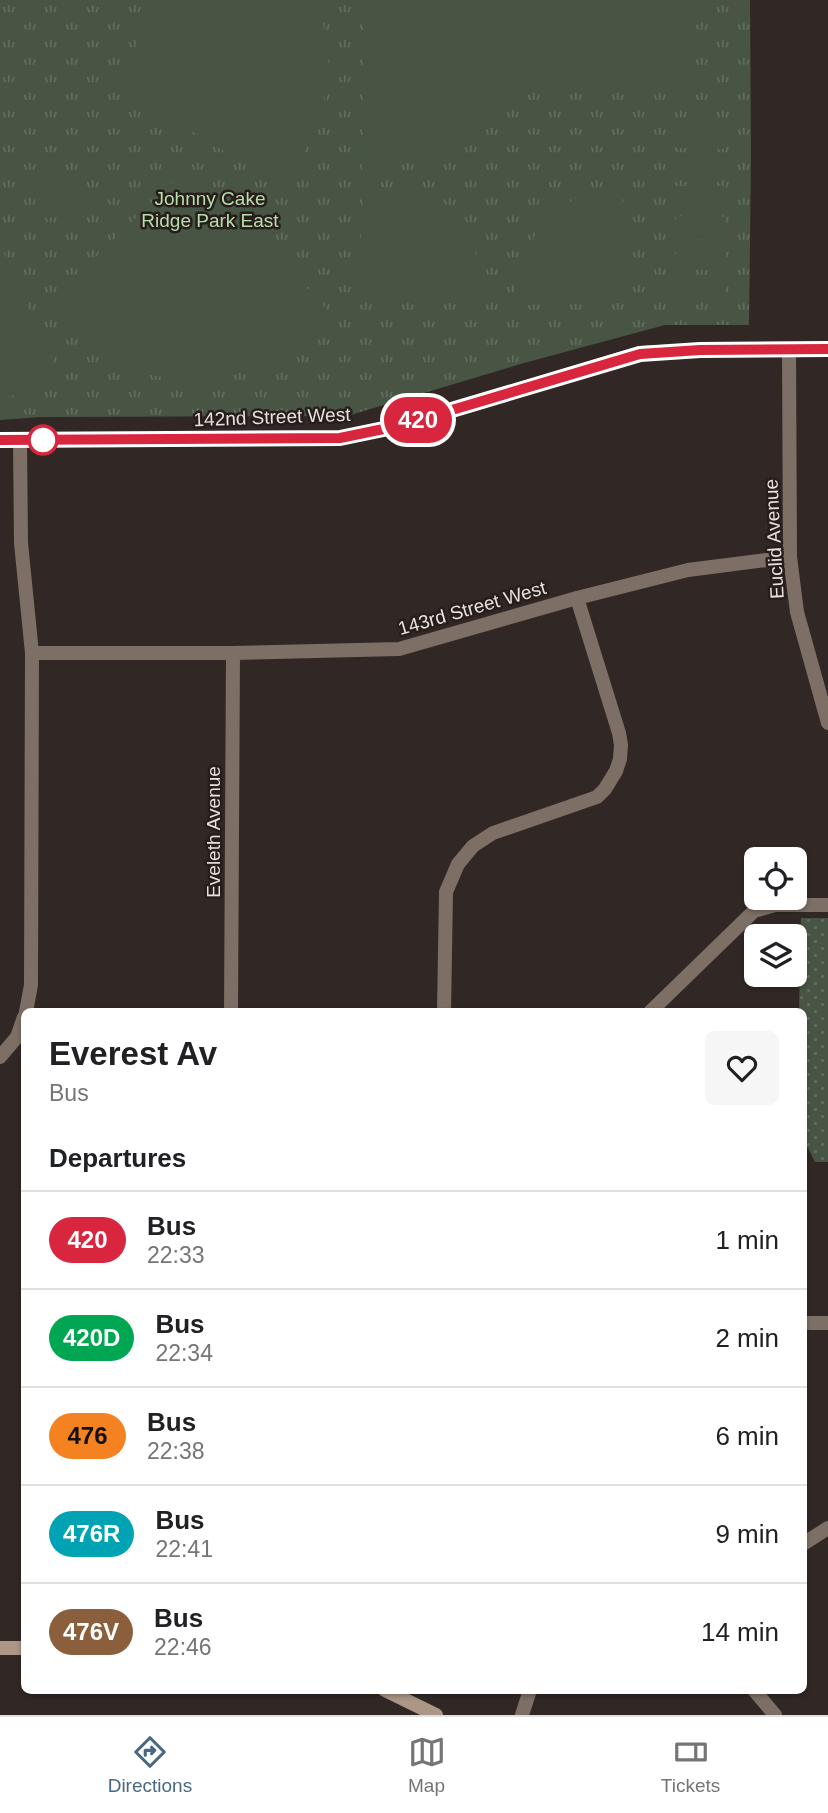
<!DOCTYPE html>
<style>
body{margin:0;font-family:Arial,sans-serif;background:#f6f6f6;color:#202124;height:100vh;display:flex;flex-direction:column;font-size:26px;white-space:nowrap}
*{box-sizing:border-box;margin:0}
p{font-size:23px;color:#757577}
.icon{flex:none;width:38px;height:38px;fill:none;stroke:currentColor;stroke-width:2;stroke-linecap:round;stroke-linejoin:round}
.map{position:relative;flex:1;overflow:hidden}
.panel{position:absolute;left:21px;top:1008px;width:786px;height:686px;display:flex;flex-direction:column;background:#fff;border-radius:10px;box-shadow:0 2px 5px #0004}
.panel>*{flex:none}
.badge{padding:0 14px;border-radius:23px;font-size:24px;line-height:46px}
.buttons{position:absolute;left:744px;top:847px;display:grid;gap:14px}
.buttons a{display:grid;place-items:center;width:63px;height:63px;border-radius:10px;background:#fff;box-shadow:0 2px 5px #0004;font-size:35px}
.map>.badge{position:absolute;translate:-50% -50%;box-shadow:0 0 0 4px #fff}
h2{padding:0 28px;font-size:26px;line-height:63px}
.round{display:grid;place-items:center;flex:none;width:74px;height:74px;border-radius:10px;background:#f6f6f6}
.headline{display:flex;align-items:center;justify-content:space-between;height:119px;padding:0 28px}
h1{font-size:33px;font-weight:700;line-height:52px}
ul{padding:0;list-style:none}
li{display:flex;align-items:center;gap:21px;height:98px;padding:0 28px;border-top:2px solid #e0e0e0}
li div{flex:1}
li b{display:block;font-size:26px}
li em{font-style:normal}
li .badge{min-width:77px;font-weight:700;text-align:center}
.tabs{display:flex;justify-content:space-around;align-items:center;height:98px;border-top:2px solid #e0e0e0;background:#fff;font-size:19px;color:#757577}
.tabs a{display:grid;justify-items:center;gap:4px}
.tabs .on{color:#486883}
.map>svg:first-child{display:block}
.grass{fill:url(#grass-dots)}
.park{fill:url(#park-tufts)}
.pitch{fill:#485544}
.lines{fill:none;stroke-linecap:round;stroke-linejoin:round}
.street{stroke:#7d6f65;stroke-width:14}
.secondary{stroke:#ac9686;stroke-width:14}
.line-casing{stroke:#fff;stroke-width:16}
.line{stroke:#d7263d;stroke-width:10}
.stop-dot{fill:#fff;stroke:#d7263d;stroke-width:3.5}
.labels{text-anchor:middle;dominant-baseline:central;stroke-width:5;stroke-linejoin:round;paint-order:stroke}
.park-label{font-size:19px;fill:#b6deab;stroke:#271e1b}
.street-label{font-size:19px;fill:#e7e0de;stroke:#271e1b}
</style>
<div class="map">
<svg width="828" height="1715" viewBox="0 0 828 1715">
<defs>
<pattern id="grass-dots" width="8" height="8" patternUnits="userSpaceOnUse" patternTransform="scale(1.75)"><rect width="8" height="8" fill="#485544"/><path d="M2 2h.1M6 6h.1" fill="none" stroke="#626d5f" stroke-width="1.8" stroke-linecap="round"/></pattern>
<pattern id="park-tufts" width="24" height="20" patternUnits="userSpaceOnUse" patternTransform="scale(1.75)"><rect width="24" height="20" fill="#485544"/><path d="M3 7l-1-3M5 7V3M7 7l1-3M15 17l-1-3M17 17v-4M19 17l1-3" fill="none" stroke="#626d5f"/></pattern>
</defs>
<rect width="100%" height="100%" fill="#312825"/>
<path class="grass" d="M801,918H828V1162H815L808,1148L803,1147V1012L799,1011Z"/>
<path class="park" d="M0,0H750L751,158L749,325H665L524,363L347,416L41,417L0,420Z"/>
<g class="pitch">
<path d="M167,0H312C348,60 319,136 282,188L120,85L117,74Z"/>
<path d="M364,0H696L695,84H526L508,111L448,152L362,175Z"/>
<path d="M676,125L726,126V149L676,148Z"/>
<path d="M676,155L726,156V179L676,178Z"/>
<path d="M196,171L328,311L294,344L272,359L249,371L190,384L124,368L93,352L71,333L45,306L183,172Z"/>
<rect x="66" y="178" width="19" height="39"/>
<path d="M41,179H59L61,217L41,218Z"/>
<path d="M622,180L625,297L618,303L511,305L522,257L544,220L582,194Z"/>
<rect x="676" y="186" width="50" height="23"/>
<path d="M363,188L411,198L452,220L478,258L488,303L365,302L359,296Z"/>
<path d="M676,216L726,217V240L675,239Z"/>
<path d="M0,245L58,372C40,384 22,395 0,399Z"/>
<path d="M676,246L726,247V270H675Z"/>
<rect x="675" y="277" width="51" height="23"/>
</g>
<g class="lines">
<g class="street">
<path d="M789,349L790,557L797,612L828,723"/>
<path d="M20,441L21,543L32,653L31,985L26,1012"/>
<path d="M32,653H233L399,649L577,598L688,570L790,557"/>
<path d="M231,1012L233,653"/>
<path d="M444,1012L446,892L458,864L473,846L493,833L597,797L605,789L616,771L620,759L621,745L619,733L577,598"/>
<path d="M650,1012L754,911L775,905H828"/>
<path d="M0,1057L17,1037L24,1017"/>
<path d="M803,1323H828"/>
<path d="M803,1544L828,1528"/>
<path d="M754,1690L775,1715"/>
<path d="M522,1715L530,1690"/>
</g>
<g class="secondary">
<path d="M0,440L340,438L398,426L640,353L700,350L828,349"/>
<path d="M0,1648H24"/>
<path d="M385,1690L436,1715"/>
</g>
</g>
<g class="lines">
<defs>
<path id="line" d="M0,440L340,438L398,426L640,354L700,350L828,349"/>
</defs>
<use href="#line" class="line-casing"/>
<use href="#line" class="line"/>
</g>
<circle class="stop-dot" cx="43" cy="440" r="14"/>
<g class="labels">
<g class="park-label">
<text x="210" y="198">Johnny Cake<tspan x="210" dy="22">Ridge Park East</tspan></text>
</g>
<g class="street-label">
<text transform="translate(272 417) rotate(-2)">142nd Street West</text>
<text transform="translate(774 539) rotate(-93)">Euclid Avenue</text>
<text transform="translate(472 608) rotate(-16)">143rd Street West</text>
<text transform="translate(213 832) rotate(-90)">Eveleth Avenue</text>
</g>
</g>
</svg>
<div class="buttons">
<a><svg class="icon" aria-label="locate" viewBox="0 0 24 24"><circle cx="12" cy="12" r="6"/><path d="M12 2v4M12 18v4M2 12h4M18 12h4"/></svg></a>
<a><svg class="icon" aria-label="layers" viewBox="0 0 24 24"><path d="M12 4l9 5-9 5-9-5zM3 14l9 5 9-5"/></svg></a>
</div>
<b class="badge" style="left:418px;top:420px;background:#d7263d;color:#fff">420</b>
<section class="panel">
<div class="headline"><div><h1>Everest Av</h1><p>Bus</p></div><a class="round"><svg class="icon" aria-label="heart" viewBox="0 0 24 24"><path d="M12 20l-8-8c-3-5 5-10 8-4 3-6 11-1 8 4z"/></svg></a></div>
<h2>Departures</h2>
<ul>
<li><span class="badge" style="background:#d7263d;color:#fff">420</span><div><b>Bus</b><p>22:33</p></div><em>1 min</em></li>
<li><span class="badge" style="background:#00a651;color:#fff">420D</span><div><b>Bus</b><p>22:34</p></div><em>2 min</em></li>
<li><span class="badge" style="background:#f58220;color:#111">476</span><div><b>Bus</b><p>22:38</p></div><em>6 min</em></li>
<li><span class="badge" style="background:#00a3b4;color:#fff">476R</span><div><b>Bus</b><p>22:41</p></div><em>9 min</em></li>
<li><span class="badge" style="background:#8b5e3c;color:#fff">476V</span><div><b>Bus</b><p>22:46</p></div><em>14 min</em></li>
</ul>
</section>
</div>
<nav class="tabs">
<a class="on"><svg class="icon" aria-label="directions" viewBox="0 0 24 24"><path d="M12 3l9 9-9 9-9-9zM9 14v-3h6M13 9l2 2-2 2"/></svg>Directions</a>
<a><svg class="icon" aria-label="map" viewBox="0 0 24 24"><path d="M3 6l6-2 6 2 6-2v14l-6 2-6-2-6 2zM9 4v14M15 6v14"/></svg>Map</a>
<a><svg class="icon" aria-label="tickets" viewBox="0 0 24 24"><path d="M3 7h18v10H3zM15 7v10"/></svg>Tickets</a>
</nav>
